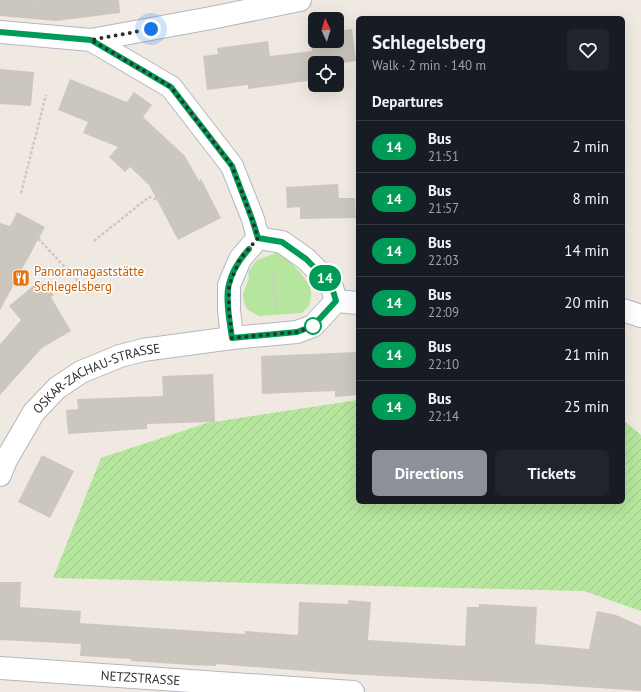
<!DOCTYPE html>
<meta charset="utf-8">
<style>
body{margin:0;font-family:"PT Sans",sans-serif;background:#20242c;color:#f1f3f6;height:100vh;display:flex;flex-direction:column;font-size:15px;white-space:nowrap}
*{box-sizing:border-box;margin:0}
p{font-size:13px;color:#9ea1a6}
.icon{flex:none;width:22px;height:22px;fill:none;stroke:currentColor;stroke-width:2;stroke-linecap:round;stroke-linejoin:round}
.map{position:relative;flex:1;overflow:hidden}
.side{position:absolute;left:356px;top:16px;width:269px;height:488px;display:flex;flex-direction:column;background:#171b24;border-radius:6px;box-shadow:0 4px 16px #0002}
.side>*{flex:none}
.badge{padding:0 8px;border-radius:13px;font-size:14px;line-height:26px}
.needle{width:26px;rotate:356deg}
.buttons{position:absolute;left:308px;top:12px;display:grid;gap:8px}
.buttons a{display:grid;place-items:center;width:36px;height:36px;border-radius:6px;background:#171b24;box-shadow:0 4px 16px #0002;font-size:20px}
.you{position:absolute;width:20px;height:20px;margin:-10px;border:3px solid #fff;border-radius:50%;background:#1a73e8;box-shadow:0 0 0 6px #1a73e833}
.map>.badge{position:absolute;translate:-50% -50%;box-shadow:0 0 0 2px #fff}
h2{padding:0 16px;font-size:15px;line-height:36px}
.round{display:grid;place-items:center;flex:none;width:42px;height:42px;border-radius:6px;background:#20242c}
.summary{display:flex;align-items:center;justify-content:space-between;height:68px;padding:0 16px}
h1{font-size:19px;font-weight:700;line-height:30px}
.action{display:flex;gap:8px;margin-top:auto;padding:8px 16px}
.action a{flex:1;height:46px;border-radius:6px;background:#8c9099;color:#fff;font-size:16px;font-weight:700;line-height:46px;text-align:center}
.action a+a{background:#20242c;color:#f1f3f6}
ul{padding:0;list-style:none}
li{display:flex;align-items:center;gap:12px;height:52px;padding:0 16px;border-top:1px solid #363941}
li div{flex:1}
li b{display:block;font-size:15px}
li em{font-style:normal}
li .badge{min-width:44px;font-weight:700;text-align:center}
.map>svg:first-child{display:block}
.grass{fill:#b6e59e}
.garden{fill:url(#garden-furrows)}
.building{fill:#cbc7bf}
.lines{fill:none;stroke-linecap:round;stroke-linejoin:round}
.minor-casing{stroke:#b4b7c1;stroke-width:24}
.path{stroke:#c9c9c9;stroke-width:2.5;stroke-dasharray:3 2;stroke-linecap:butt}
.minor{stroke:#fff;stroke-width:22}
.line-casing{stroke:#fff;stroke-width:9}
.line{stroke:#009b56;stroke-width:6}
.walk{stroke:#2e2e2e;stroke-width:4;stroke-dasharray:0 7.2}
.stop-dot{fill:#fff;stroke:#009b56;stroke-width:2}
.labels{text-anchor:middle;dominant-baseline:central;stroke-width:3;stroke-linejoin:round;paint-order:stroke}
.food-label{font-size:13px;fill:#c56008;stroke:#fff;text-anchor:start}
.street-label{font-size:13px;fill:#2e2e2e;stroke:#fff}
</style>
<div class="map">
<svg width="641" height="692" viewBox="0 0 641 692">
<defs>
<pattern id="garden-furrows" width="10" height="10" patternUnits="userSpaceOnUse"><rect width="10" height="10" fill="#b6e59e"/><path d="M-1 1l2-2M0 10L10 0M9 11l2-2" fill="none" stroke="#9dc588"/></pattern>
</defs>
<rect width="100%" height="100%" fill="#efe9e1"/>
<path class="grass" d="M279,252C289,260 309,279 311,291C312,296 310,301 309,306L302,313L259,316L248,310L244,303L243,294L249,278L248,272L257,260Z"/>
<path class="garden" d="M358,400V502H623V420L641,435V611L584,591L53,578L101,458L207,423Z"/>
<g class="building">
<path d="M0,0H119L120,13L56,21L0,16Z"/>
<path d="M352,29L356,61L337,64V63H315V80L248,89V85L207,90L203,56L218,54L217,48L268,41L270,56L312,51L310,35L315,34V41H337V31Z"/>
<path d="M0,69L34,72L31,106L0,104Z"/>
<path d="M70,79L127,102L134,92L152,105L143,117L185,156L199,181L201,179L221,218L178,240L149,185L130,167L125,172L109,157L118,147L83,133L88,122L58,110Z"/>
<path d="M338,184L339,198H355L356,218L300,219V207L287,208L286,187Z"/>
<path d="M17,212L45,227L0,310V223L10,226Z"/>
<path d="M40,280L54,295L51,297L71,331L42,348L0,395V344L21,320L9,306Z"/>
<path d="M358,352V395L335,397V391L262,394L261,356Z"/>
<path d="M213,374L215,422L147,424V429L68,434L66,410L78,409L77,399L163,396L162,376Z"/>
<path d="M42,455L74,471L50,518L18,502Z"/>
<path d="M0,582H21L20,607L81,611L80,623L245,634V631L298,635L299,602L348,604V600L371,602L368,640L465,646L467,607H479V604L537,607L535,644L589,649L597,611L616,615L641,626V691L540,684L343,674L216,664V666L190,665L131,661V659L80,656L81,644L0,640Z"/>
</g>
<g class="lines">
<defs>
<g id="minor">
<path d="M0,32L91,40L171,87L232,166L253,219L258,238"/>
<path d="M91,40L211,18L300,0"/>
<path d="M258,238L282,242L306,259L331,284L336,301"/>
<path d="M336,301L358,303"/>
<path d="M623,310L641,316"/>
<path d="M232,338L229,310V285L240,259L258,238"/>
<path id="s1" d="M0,475L6,460L34,412L57,388L81,372L120,356L143,350L232,338L297,332L313,326L336,301"/>
<path id="s2" d="M0,668L353,692"/>
</g>
</defs>
<use href="#minor" class="minor-casing"/>
<g class="path">
<path d="M32,11L33,0"/>
<path d="M21,193L46,95"/>
<path d="M35,235L89,293"/>
<path d="M94,241L149,197L155,199L168,192"/>
<path d="M273,275L276,309"/>
</g>
<use href="#minor" class="minor"/>
</g>
<g class="lines">
<defs>
<path id="line" d="M0,32L91,40L171,87L232,166L252,219L258,238L282,242L306,259L331,284L336,301L313,326L297,332L232,338C230,324 225,298 229,284C232,271 240,259 249,249"/>
</defs>
<use href="#line" class="line-casing"/>
<use href="#line" class="line"/>
<path class="walk" d="M151,29L91,40L171,87L232,166L252,219L258,238L240,259L229,285V310L232,338L297,332L313,326"/>
</g>
<defs>
<symbol id="restaurant-square" viewBox="-11 -11 22 22"><rect x="-9" y="-9" width="18" height="18" rx="4" fill="#e8710a" stroke="#fff"/><path d="M-5-6h1v4h1v-4h1v4h1v-4h1v5L-1.5 .5V6h-2V.5L-5-1ZM5-6V6H3V1.5H1.5Q1.5-4 5-6Z" fill="#fff"/></symbol>
</defs>
<g fill-rule="evenodd">
<use href="#restaurant-square" x="11" y="268" width="20" height="20"/>
</g>
<circle class="stop-dot" cx="313" cy="326" r="8"/>
<g class="labels">
<g class="food-label">
<text x="34" y="271">Panoramagaststätte<tspan x="34" dy="15">Schlegelsberg</tspan></text>
</g>
<g class="street-label">
<text stroke="none"><textPath href="#s1" startOffset="145">OSKAR-ZACHAU-STRASSE</textPath></text>
<text stroke="none"><textPath href="#s2" startOffset="141">NETZSTRASSE</textPath></text>
</g>
</g>
</svg>
<div class="buttons">
<a><svg class="needle" viewBox="-14 -14 28 28"><path d="M0-13l5 13h-10z" fill="#e53935"/><path d="M0 13l5-13h-10z" fill="#9ea1a6"/></svg></a>
<a><svg class="icon" aria-label="locate" viewBox="0 0 24 24"><circle cx="12" cy="12" r="6"/><path d="M12 2v4M12 18v4M2 12h4M18 12h4"/></svg></a>
</div>
<div class="you" style="left:151px;top:29px"></div>
<b class="badge" style="left:325px;top:278px;background:#009b56;color:#fff">14</b>
<section class="side">
<div class="summary"><div><h1>Schlegelsberg</h1><p>Walk · 2 min · 140 m</p></div><a class="round"><svg class="icon" aria-label="heart" viewBox="0 0 24 24"><path d="M12 20l-8-8c-3-5 5-10 8-4 3-6 11-1 8 4z"/></svg></a></div>
<h2>Departures</h2>
<ul>
<li><span class="badge" style="background:#009b56;color:#fff">14</span><div><b>Bus</b><p>21:51</p></div><em>2 min</em></li>
<li><span class="badge" style="background:#009b56;color:#fff">14</span><div><b>Bus</b><p>21:57</p></div><em>8 min</em></li>
<li><span class="badge" style="background:#009b56;color:#fff">14</span><div><b>Bus</b><p>22:03</p></div><em>14 min</em></li>
<li><span class="badge" style="background:#009b56;color:#fff">14</span><div><b>Bus</b><p>22:09</p></div><em>20 min</em></li>
<li><span class="badge" style="background:#009b56;color:#fff">14</span><div><b>Bus</b><p>22:10</p></div><em>21 min</em></li>
<li><span class="badge" style="background:#009b56;color:#fff">14</span><div><b>Bus</b><p>22:14</p></div><em>25 min</em></li>
</ul>
<div class="action"><a>Directions</a><a>Tickets</a></div>
</section>
</div>
